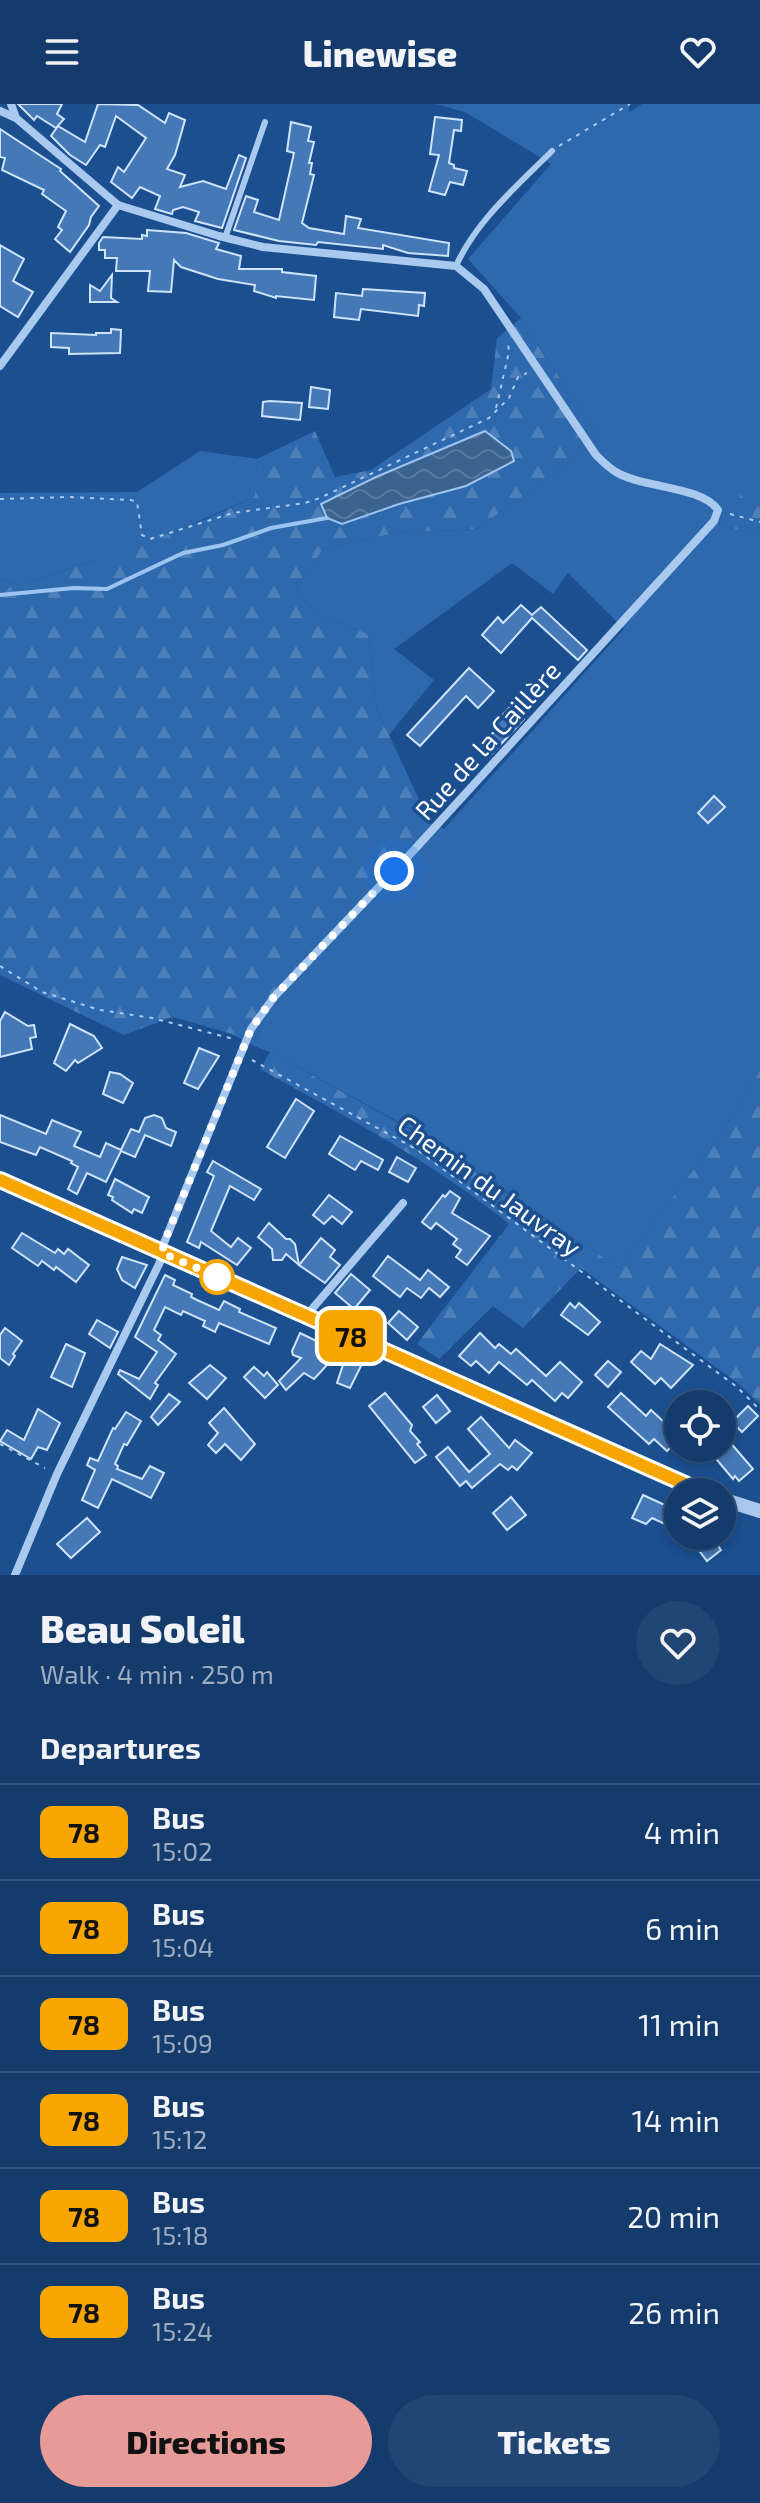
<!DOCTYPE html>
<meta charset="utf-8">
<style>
body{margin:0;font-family:"Exo 2",sans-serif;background:#214673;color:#f1f3f6;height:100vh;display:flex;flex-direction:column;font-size:30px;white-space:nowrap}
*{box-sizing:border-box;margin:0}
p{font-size:26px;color:#9dadc1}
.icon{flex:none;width:44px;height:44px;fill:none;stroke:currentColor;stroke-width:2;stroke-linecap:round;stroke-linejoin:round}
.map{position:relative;height:1471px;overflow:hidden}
.side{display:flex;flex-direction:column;background:#143b6b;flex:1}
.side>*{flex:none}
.badge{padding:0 16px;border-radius:12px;font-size:28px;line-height:52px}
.controls{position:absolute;left:664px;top:1286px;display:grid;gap:16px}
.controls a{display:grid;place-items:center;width:72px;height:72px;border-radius:50%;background:#143b6b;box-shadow:0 4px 12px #0003,0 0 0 2px #33557e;font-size:40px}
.you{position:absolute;width:40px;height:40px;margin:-20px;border:6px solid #fff;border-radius:50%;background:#1a73e8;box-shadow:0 0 0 12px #1a73e833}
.map>.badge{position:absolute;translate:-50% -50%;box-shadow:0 0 0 4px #fff}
h2{padding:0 40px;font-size:30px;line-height:72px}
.round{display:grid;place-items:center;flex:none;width:84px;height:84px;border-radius:42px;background:#214673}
.headline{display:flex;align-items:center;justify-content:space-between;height:136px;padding:0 40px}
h1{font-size:38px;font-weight:800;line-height:60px}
.primary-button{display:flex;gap:16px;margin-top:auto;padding:16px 40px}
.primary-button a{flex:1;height:92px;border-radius:48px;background:#e69b98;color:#111;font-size:32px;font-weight:800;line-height:92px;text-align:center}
.primary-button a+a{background:#214673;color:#f1f3f6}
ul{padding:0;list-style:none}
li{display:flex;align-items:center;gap:24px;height:96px;padding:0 40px;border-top:2px solid #33557e}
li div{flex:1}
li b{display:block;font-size:30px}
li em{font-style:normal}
li .badge{min-width:88px;font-weight:700;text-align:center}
header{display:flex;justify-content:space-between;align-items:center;height:104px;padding:0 40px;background:#143b6b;font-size:36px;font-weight:800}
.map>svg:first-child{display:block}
.grass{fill:#2e69ad}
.forest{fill:url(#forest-firs)}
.water{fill:url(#water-waves);stroke:#9cc4f0;stroke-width:2}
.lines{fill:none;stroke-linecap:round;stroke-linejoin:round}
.stream{stroke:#9cc4f0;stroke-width:4}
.building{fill:#4478b7;stroke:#cfe3fa;stroke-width:2}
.path{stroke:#a9c9ee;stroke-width:2;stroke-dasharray:4 6;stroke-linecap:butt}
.service{stroke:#a9c9ee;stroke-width:6}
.minor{stroke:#a9c9ee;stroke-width:8}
.tertiary{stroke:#a9c9ee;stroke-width:14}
.line-casing{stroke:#fff;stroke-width:18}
.line{stroke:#f7a600;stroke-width:12}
.walk{stroke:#fff;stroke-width:8;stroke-dasharray:0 14.4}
.stop-dot{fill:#fff;stroke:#f7a600;stroke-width:4}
.labels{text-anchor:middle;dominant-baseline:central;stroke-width:7;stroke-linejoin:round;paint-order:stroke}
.street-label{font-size:26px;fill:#fff;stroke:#1b4f8f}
</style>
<header><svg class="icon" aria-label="menu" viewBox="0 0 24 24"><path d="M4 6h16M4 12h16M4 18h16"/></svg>Linewise<svg class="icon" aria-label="heart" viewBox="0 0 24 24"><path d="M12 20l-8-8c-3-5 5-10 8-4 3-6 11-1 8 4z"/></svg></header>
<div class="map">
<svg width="760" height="1471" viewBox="0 0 760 1471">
<defs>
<pattern id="forest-firs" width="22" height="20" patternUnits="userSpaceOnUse" patternTransform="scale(2)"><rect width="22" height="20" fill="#2e69ad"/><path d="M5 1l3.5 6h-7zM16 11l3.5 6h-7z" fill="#4d80b9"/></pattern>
<pattern id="water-waves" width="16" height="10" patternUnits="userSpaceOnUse" patternTransform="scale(2)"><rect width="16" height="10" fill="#3c6290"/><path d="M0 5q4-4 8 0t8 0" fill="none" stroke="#597aa1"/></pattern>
</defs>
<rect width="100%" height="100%" fill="#1b4f8f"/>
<g class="grass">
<path d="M435,0H629V8L642,0H760V392L742,390L719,420L760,433V967L722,1028L619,1164L428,1034L270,948L254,942L269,902L430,719L444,725L624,525L568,469L553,490L512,459L394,545L434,576L389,631L377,605L368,530L314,508L296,486L323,445L395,429L477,425L600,336L521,214L468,155L551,60L465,8Z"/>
<path d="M200,347L257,355L256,392L151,438L19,481L0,475V389L137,388Z"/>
</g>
<g class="forest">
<path d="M521,214L600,336L477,425L395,429L323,445L296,486L314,508L368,530L377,605L430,719L269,902L254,942L232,930L173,913L124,931L0,871V475L19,481C100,455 180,430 255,392L257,355L315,327L335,373L371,366L491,285L497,234Z"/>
<path d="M742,389L760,392V433L719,420Z"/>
<path d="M270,948L428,1035L619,1164L722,1028L760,967V1300L739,1280L581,1164L523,1224L493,1202L439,1255L417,1240L509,1120C433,1058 346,1013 260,965Z"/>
</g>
<path class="water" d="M485,327L511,347L514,357L466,382L399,400L342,420L327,414L321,400L376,373Z"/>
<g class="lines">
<path class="stream" d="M0,491L74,484L107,485L183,449L223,441L271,424L327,414"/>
</g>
<g class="building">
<path d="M18,0H62L57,10L64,15L56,24L37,12L34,16Z"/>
<path d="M98,0L138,1L165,19L169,9L185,16L175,51L167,65L185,71L180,83L203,77L226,85L239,51L246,54L222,124L195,117L199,108L183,103L173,106L172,110L155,105L160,92L140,83L132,94L111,78L118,63L124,68L146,34L116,12L105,43L100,41L86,61L70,51L51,32L58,22L85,38Z"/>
<path d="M435,13L462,16L461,27L454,26L449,59L454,61V64L467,67L463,81L450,78L445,91L429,87L439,51L430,50Z"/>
<path d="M291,18L311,23L308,37L314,38L309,59H312L310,70L314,71L302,119L309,124L344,130L346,112L361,115L358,124L449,139L448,152L408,149L383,141V145L318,138L316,141L279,137L234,126L246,92L258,96L254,108L279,116L294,49L287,47Z"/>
<path d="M0,25L61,65L60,67L99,102L91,113L89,121L70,148L55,135L62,126L58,123L66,107L42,90L44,86L2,66L5,54L0,53Z"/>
<path d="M147,126L186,129L219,139L216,145L241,152L239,165H282V168L316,172L314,196L276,192V194L254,187L255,181L218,175L181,163L174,156L171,188L148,187L150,167H116L117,154H105V146H99V139L103,133L142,135V131L147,132Z"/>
<path d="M0,141L24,155L13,177L33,188L18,213L0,202Z"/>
<path d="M112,171L111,194L117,198H90V181L100,187Z"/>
<path d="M363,185L425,189L424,202L419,201L418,212L361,205L359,216L334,213L336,189L362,192Z"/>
<path d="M111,225L121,226L120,249L69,250V244L51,243V229L96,231V229H111Z"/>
<path d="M311,283L330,286L328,305L309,303Z"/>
<path d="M270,297L302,299L300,316L262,312L263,298Z"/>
<path d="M521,501L532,511L541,503L587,546L578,556L532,514L501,549L482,531L498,513L503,519Z"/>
<path d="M469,564L494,587L478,604L466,592L420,642L407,631Z"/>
<path d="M511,602L524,615L489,653L479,643L496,626L492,622Z"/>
<path d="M714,692L725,703L708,719L698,709Z"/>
<path d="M5,908L28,922L34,921L36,933L30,934L32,945L0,953V917Z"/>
<path d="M70,920L94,932L102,944L78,959L75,956L66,967L54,959Z"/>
<path d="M199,944L219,952L198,985L184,979Z"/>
<path d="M110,968L120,970L133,979L123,999L103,990Z"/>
<path d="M296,995L314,1007L285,1054L267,1043Z"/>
<path d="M0,1011L46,1030L52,1016L81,1028L74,1042L100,1053L106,1039L121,1046L131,1025L139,1028L145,1014L154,1011L162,1014L166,1024L176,1028L171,1042L145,1031L135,1053L121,1047L106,1078L87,1069L77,1090L68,1085L78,1063L71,1059L72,1057L40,1043L36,1051L0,1038Z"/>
<path d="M340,1032L383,1056L378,1066L361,1057L355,1066L329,1050Z"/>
<path d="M397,1053L416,1064L408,1078L389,1068Z"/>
<path d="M213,1057L261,1085L254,1096L230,1082L211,1127L231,1143L238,1134L251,1144L237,1161L201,1138L199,1144L187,1138L214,1072L207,1068Z"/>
<path d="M115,1075L149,1093L142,1109L134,1105L132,1109L112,1096L113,1093L108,1091Z"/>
<path d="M450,1087L460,1094L452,1109L490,1132L467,1161L456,1153L461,1146L453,1140L457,1135L436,1119L431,1125L422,1118L443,1091L445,1093Z"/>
<path d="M329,1091L352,1108L342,1120L332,1112L324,1120L313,1111Z"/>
<path d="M269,1119L286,1135H290L295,1140L299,1161L286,1150L282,1156H273L272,1145L258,1133Z"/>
<path d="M22,1129L55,1149L58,1145L64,1150L68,1145L89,1161L76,1178L56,1163L54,1166L42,1157L38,1162L12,1144Z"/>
<path d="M321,1134L335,1146L330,1153L340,1161L325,1179L299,1161Z"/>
<path d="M388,1152L420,1176L428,1166L449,1183L440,1193L429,1184L421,1194L407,1184L400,1193L373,1172Z"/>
<path d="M122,1153L147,1161L135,1184L122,1176L117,1165Z"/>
<path d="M351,1170L370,1186L354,1205L335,1189Z"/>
<path d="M165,1171L175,1176L173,1181L192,1190L191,1193L197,1196L219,1206L224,1197L240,1205L239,1208L276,1224L269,1240L219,1219L215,1228L203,1222L205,1217L183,1207L181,1211L165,1203L154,1226L161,1231L158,1236L176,1250L155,1279L158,1281L150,1295L118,1270L120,1266L139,1275L157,1248L135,1233Z"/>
<path d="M570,1199L575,1204L579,1199L600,1218L588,1231L561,1211Z"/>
<path d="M399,1207L418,1223L407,1236L388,1219Z"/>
<path d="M97,1216L118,1228L110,1244L89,1230Z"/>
<path d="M5,1224L22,1237L13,1250L15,1252L9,1261L0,1254V1231Z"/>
<path d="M300,1229L339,1248L314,1275L304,1269L286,1286L279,1277L301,1254L293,1251L292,1247Z"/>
<path d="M480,1229L495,1244L499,1240L511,1250L516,1245L546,1272L560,1258L582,1278L568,1294L562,1289L555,1297L532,1276L527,1281L499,1258L489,1269L476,1257L471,1262L459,1252Z"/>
<path d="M66,1240L85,1249L72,1283L51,1273Z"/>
<path d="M660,1240L693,1261L671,1284L661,1274L655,1280L631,1258L641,1247L651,1255Z"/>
<path d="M346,1252L362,1260L350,1284L337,1279Z"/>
<path d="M608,1257L621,1268L608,1283L595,1271Z"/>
<path d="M210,1261L226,1274L207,1295L189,1279Z"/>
<path d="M254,1263L264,1272L267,1268L278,1281L265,1294L244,1273Z"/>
<path d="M385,1289L412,1321L410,1327L420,1338L417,1340L426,1351L415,1359L369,1302Z"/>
<path d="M621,1289L646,1312L651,1306L664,1318L678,1301V1344H700L687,1356L671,1343L667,1347L654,1335L649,1340L608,1303Z"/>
<path d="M169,1290L180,1298L158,1321L151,1313Z"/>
<path d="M437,1291L450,1307L436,1319L423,1303Z"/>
<path d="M748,1302L758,1312L742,1328L734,1320V1316Z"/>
<path d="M224,1304L255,1340L241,1356L225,1340L216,1349L208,1341L218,1329L209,1319Z"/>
<path d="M38,1305L60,1319L47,1346L38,1343L31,1355L0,1337L7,1326L24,1336Z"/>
<path d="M126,1308L141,1317L127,1341L124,1340L115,1360L118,1362L117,1365L142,1375L150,1362L164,1369L151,1394L112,1375L98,1404L82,1396L95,1366L87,1361L90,1354L98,1357L113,1324L115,1325Z"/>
<path d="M481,1313L509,1344L515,1336L532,1349L517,1366L512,1362L508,1366L500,1360L472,1384L466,1377L460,1382L436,1353L448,1343L469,1368L490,1350L468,1325Z"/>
<path d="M722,1329L753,1365L739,1377L735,1372L733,1375L707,1344H722Z"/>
<path d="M643,1391L678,1407V1426L652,1414L646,1420L632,1414Z"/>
<path d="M511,1393L526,1411L507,1426L493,1409Z"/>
<path d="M87,1414L100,1428L71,1454L57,1440Z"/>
<path d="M688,1432H711L721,1446L707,1457Z"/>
</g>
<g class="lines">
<g class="path">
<path d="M559,42L630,0"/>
<path d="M496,304L509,248L508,240"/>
<path d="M0,395L68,393L131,396L137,398L142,431L150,435L233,409L305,399L320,394L489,314L509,294L518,273L527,269"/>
<path d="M730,410L760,418"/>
<path d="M0,862L42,888L100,906L152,914L230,934L233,939"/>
<path d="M252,956L416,1045L737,1283L760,1306"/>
<path d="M0,1340L45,1364"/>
</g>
<g class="service">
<path d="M225,134L265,18"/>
<path d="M456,162C476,117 517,82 552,47"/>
</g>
<g class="minor">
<path d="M11,0L16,14"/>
<path d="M0,7L16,14L118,101L219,132L263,143L456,162L484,185L596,351C602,357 609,364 616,368C642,384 702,382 718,406L714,417L414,746L274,893L251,925L164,1139L160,1158L57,1370L15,1471"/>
<path d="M0,262L118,101"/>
<path d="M306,1212L403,1099"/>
</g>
<g class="tertiary">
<path d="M0,1076L703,1388"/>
<path d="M722,1395L760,1407"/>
</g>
</g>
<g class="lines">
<defs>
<path id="line" d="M0,1076L703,1388"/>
</defs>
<use href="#line" class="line-casing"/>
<use href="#line" class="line"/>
<path class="walk" d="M217,1173L220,1174L162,1149L164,1139L251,925L274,893L394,767"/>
</g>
<circle class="stop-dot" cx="217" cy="1173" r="16"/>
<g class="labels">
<g class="street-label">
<text transform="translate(487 636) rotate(-48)">Rue de la Caillère</text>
<text transform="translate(490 1081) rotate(36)">Chemin du Jauvray</text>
</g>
</g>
</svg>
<div class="controls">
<a><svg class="icon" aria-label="locate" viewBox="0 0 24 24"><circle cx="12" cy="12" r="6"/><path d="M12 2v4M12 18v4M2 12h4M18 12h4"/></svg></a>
<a><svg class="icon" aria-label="layers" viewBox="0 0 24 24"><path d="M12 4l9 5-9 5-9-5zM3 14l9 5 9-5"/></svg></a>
</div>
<div class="you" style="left:394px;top:767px"></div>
<b class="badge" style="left:351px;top:1232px;background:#f7a600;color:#111">78</b>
</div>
<section class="side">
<div class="headline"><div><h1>Beau Soleil</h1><p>Walk · 4 min · 250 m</p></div><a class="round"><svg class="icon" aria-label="heart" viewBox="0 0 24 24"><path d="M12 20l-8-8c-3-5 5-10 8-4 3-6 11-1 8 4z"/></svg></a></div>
<h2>Departures</h2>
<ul>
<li><span class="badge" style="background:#f7a600;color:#111">78</span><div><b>Bus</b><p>15:02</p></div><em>4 min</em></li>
<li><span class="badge" style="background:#f7a600;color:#111">78</span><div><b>Bus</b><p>15:04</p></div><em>6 min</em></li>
<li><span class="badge" style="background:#f7a600;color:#111">78</span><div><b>Bus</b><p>15:09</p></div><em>11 min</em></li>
<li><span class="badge" style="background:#f7a600;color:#111">78</span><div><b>Bus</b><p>15:12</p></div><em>14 min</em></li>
<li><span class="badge" style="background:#f7a600;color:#111">78</span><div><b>Bus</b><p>15:18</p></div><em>20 min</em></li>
<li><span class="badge" style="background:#f7a600;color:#111">78</span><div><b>Bus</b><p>15:24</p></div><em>26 min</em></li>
</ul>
<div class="primary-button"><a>Directions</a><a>Tickets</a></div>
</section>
